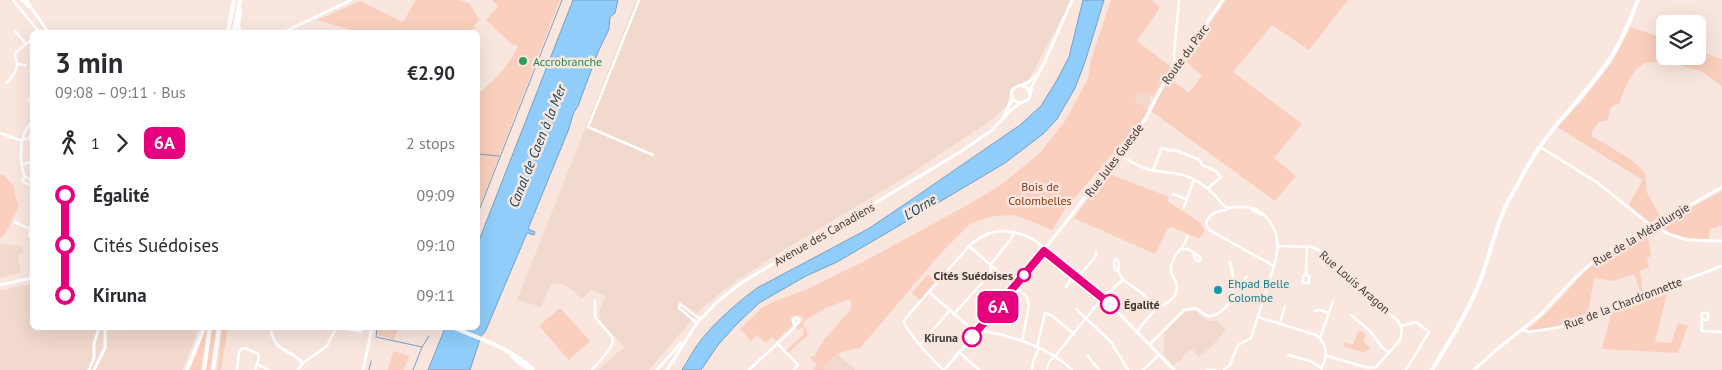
<!DOCTYPE html>
<meta charset="utf-8">
<style>
body{margin:0;font-family:"PT Sans",sans-serif;background:#f7f7f7;color:#2b2b33;height:100vh;display:flex;flex-direction:column;font-size:19px;white-space:nowrap}
*{box-sizing:border-box;margin:0}
p{font-size:16px;color:#7c7c81}
.icon{flex:none;width:28px;height:28px;fill:none;stroke:currentColor;stroke-width:2;stroke-linecap:round;stroke-linejoin:round}
.map{position:relative;flex:1;overflow:hidden}
.panel{position:absolute;left:30px;top:30px;width:450px;height:300px;display:flex;flex-direction:column;background:#fff;border-radius:8px;box-shadow:0 5px 20px #0002}
.panel>*{flex:none}
.badge{padding:0 10px;border-radius:8px;font-size:18px;line-height:32px}
.tools{position:absolute;left:1656px;top:15px;display:grid;gap:10px}
.tools a{display:grid;place-items:center;width:50px;height:50px;border-radius:8px;background:#fff;box-shadow:0 5px 20px #0002;font-size:25px}
.map>.badge{position:absolute;translate:-50% -50%;box-shadow:0 0 0 2px #fff}
.legs{display:flex;align-items:center;gap:8px;height:55px;padding:0 25px;font-size:16px}
.legs p{margin-inline-start:auto}
.head{display:flex;align-items:center;justify-content:space-between;height:85px;padding:0 25px}
h1{font-size:28px;font-weight:700;line-height:38px}
ul{padding:0 25px;list-style:none}
li{display:flex;align-items:center;gap:18px;height:50px;font-size:19px}
li i{display:grid;place-items:center;width:8px;height:100%;margin:0 6px;background:currentColor}
li i::after{content:'';width:12px;height:12px;margin:-6px;border:4px solid;border-radius:50%;background:#fff}
li p{margin-inline-start:auto}
li:first-child i{background:linear-gradient(#0000 50%,currentColor 0)}
li:last-child i{background:linear-gradient(currentColor 50%,#0000 0)}
.map>svg:first-child{display:block}
.built{fill:#f2d9ce}
.green{fill:#facfbd}
.water{fill:#90cdfa;stroke:#78a0bf}
.lines{fill:none;stroke-linecap:round;stroke-linejoin:round}
.stream{stroke:#78a0bf;stroke-width:1}
.pedestrian{stroke:#fff;stroke-width:2}
.minor{stroke:#fff;stroke-width:2.5}
.tertiary{stroke:#fff;stroke-width:3}
.secondary{stroke:#fff;stroke-width:3}
.primary{stroke:#fff;stroke-width:4}
.trunk{stroke:#fff;stroke-width:4}
.line-1-casing{stroke:#fff;stroke-width:11}
.line-1{stroke:#e6007e;stroke-width:8}
.leisure-dot{fill:#2e9e5b;stroke:#f9e7df;stroke-width:2}
.stop-1-dot{fill:#fff;stroke:#e6007e;stroke-width:2.5}
.culture-dot{fill:#0f9aa8;stroke:#f9e7df;stroke-width:2}
.labels{text-anchor:middle;dominant-baseline:central;stroke-width:5;stroke-linejoin:round;paint-order:stroke}
.street-label{font-size:12px;fill:#3f3835;stroke:#f9e7df}
.leisure-label{font-size:12px;fill:#27864d;stroke:#f9e7df;text-anchor:start}
.park-label{font-size:12px;fill:#87380f;stroke:#f9e7df}
.stop-label{font-size:12px;font-weight:bold;fill:#3f3835;stroke:#f9e7df;text-anchor:end}
.culture-label{font-size:12px;fill:#0d838f;stroke:#f9e7df;text-anchor:start}
.water-label{font-size:14px;font-style:italic;fill:#0d3e5b;stroke:#f9e7df}
</style>
<div class="map">
<svg width="1722" height="370" viewBox="0 0 1722 370">
<rect width="100%" height="100%" fill="#f9e7df"/>
<g class="built">
<path d="M636,0H1072L1028,81L1011,88L1007,106L989,122L907,176L777,254L729,286L700,310L649,370H598L624,347L599,319L601,316L599,313L605,296L592,290L581,299L574,291L563,284H551L541,307L517,300Z"/>
<path d="M1140,90L1151,96V102L1147,108L1134,100Z"/>
<path d="M0,244L19,245L23,248V252L18,256L21,273L0,278Z"/>
<path d="M32,284V328H198L193,344L182,370H0V290Z"/>
<path d="M1196,311L1206,321H1218L1226,330L1211,347L1199,357L1192,349L1182,356L1183,359L1173,365L1164,355V333L1185,312Z"/>
<path d="M838,355L856,370H825L826,369L823,366Z"/>
</g>
<g class="green">
<path d="M416,0H459L469,3L479,19L471,32H367L359,30L358,32L317,20L360,1L403,22Z"/>
<path d="M492,0H560L478,211V90L480,92C496,80 510,63 518,46L511,44L486,20L498,6Z"/>
<path d="M1111,0H1151L1159,6V9L1137,41L1171,67V68L1153,97L1140,91L1134,100L1148,109L1143,119L1065,209L1052,230L1015,215L993,216L971,223L942,252L860,348L841,352L823,366L826,369L825,370H813L817,365L810,357L814,356L823,341L851,309V301L846,300L824,309L803,322L808,335L788,353L786,351L804,334L803,326L798,330L796,327L803,321V318L798,315L791,317L790,321L792,322V326L776,341L772,337L766,343L757,335L751,341L740,329L762,308L775,301L805,290L859,264L966,206L1002,184L1040,153L1065,121L1088,79L1091,59Z"/>
<path d="M1226,0H1348L1309,50L1272,25L1233,72L1302,124L1274,158L1296,176L1275,201L1151,111L1169,78L1189,93L1202,76L1185,60Z"/>
<path d="M1631,27L1665,39V56H1698V51L1722,59V87C1715,81 1708,75 1700,71C1691,67 1655,60 1646,63C1631,68 1624,91 1619,104H1616L1610,109L1608,120L1599,122L1592,131V136L1627,157L1637,165L1645,173L1647,193L1660,216L1651,223L1629,205L1642,181L1641,179L1557,127L1582,101L1612,62Z"/>
<path d="M1107,173L1169,197L1167,201L1201,223V226L1205,230L1199,239L1172,227L1168,228L1155,254L1074,218Z"/>
<path d="M3,174L14,186L15,196L19,205L7,231L0,239V176Z"/>
<path d="M1722,191V226H1718L1717,228H1710L1709,239C1693,238 1676,238 1663,228L1661,224Z"/>
<path d="M1650,229L1654,232L1659,231L1648,238L1651,256L1647,258L1649,267L1640,271L1643,292L1641,293L1634,274L1613,281L1594,278L1588,314L1551,329L1528,330V329L1549,311L1587,269Z"/>
<path d="M928,274L936,281L920,300L912,293Z"/>
<path d="M1668,289L1655,342L1671,343L1678,323L1688,326L1678,353L1602,349L1612,309Z"/>
<path d="M560,308L590,341L569,360L539,326Z"/>
<path d="M206,328H207L201,370H189Z"/>
<path d="M211,328H216L211,370H206Z"/>
<path d="M222,328H228L221,370H217Z"/>
<path d="M378,328H398L394,339L377,335Z"/>
<path d="M1360,330L1366,335L1363,341L1370,347L1365,353L1343,346L1345,342L1353,345L1357,334Z"/>
<path d="M393,351L410,356L403,370H388Z"/>
</g>
<g class="water">
<path d="M573,0H618L615,13L610,17L609,29L598,52L578,106L574,112L568,131L528,229L535,232L534,235L527,233L485,332L481,336L470,370H428L445,328H478V243Z"/>
<path d="M1083,0H1104L1085,62L1075,88L1057,119L1043,134L1005,163L931,207L837,262L806,276L759,303L736,325L718,345L701,370H682C688,360 694,349 701,340C717,320 737,303 757,288L868,229L908,202L1020,125L1041,106L1057,80L1069,57Z"/>
</g>
<g class="lines">
<g class="stream">
<path d="M478,154L499,156"/>
<path d="M478,213L562,0"/>
<path d="M377,328L376,337L422,347"/>
<path d="M369,370L371,361"/>
<path d="M413,370L422,347L429,336"/>
</g>
<path class="pedestrian" d="M1047,370L1049,362L1054,357"/>
<g class="minor">
<path d="M13,0L39,32"/>
<path d="M639,0L588,127L653,155"/>
<path d="M15,31L26,44"/>
<path d="M284,32L351,0"/>
<path d="M17,64L26,65"/>
<path d="M1175,67L1174,55L1179,0"/>
<path d="M6,83C11,79 16,72 17,65C17,60 14,58 15,53L32,39"/>
<path d="M28,101L32,97"/>
<path d="M32,122C19,134 19,158 24,175L32,181"/>
<path d="M0,133L22,141"/>
<path d="M23,139H28L32,133"/>
<path d="M1540,147L1598,183L1650,225L1671,235L1687,240L1722,241"/>
<path d="M1119,154C1129,161 1139,167 1150,170C1158,172 1166,172 1174,173C1195,176 1211,189 1224,206L1227,208"/>
<path d="M23,164L32,162"/>
<path d="M1153,171L1161,149L1163,148L1171,151L1175,150L1200,160L1202,165L1216,171L1221,177L1208,188"/>
<path d="M25,176L22,181L32,186"/>
<path d="M1173,194L1186,199"/>
<path d="M1184,207L1194,179"/>
<path d="M1252,210L1263,215"/>
<path d="M15,222L32,230"/>
<path d="M32,229L29,235L32,239"/>
<path d="M969,246L1027,297L1029,306L1022,341"/>
<path d="M1278,246L1312,247L1321,251L1399,322L1402,330L1400,340L1376,367L1369,368L1327,356"/>
<path d="M1182,248L1188,236"/>
<path d="M1118,271L1119,263L1116,259L1114,262L1115,270L1118,271L1123,280L1142,293L1156,309"/>
<path d="M1306,273L1303,277V283H1309V277L1306,273L1307,247"/>
<path d="M1078,277L1096,256V252"/>
<path d="M1232,283H1241L1247,276"/>
<path d="M1066,287L1074,274"/>
<path d="M929,292L975,332"/>
<path d="M1076,309L1111,342L1128,370"/>
<path d="M1315,311L1319,310L1329,313"/>
<path d="M954,314L990,274L991,264L1011,239L1014,232"/>
<path d="M1351,315L1370,331L1382,347L1389,353"/>
<path d="M1258,317L1316,335C1329,344 1327,357 1321,370"/>
<circle cx="796" cy="321" r="3"/>
<path d="M1702,320H1708V313H1702C1702,319 1701,325 1702,331L1722,332"/>
<path d="M697,323L679,308L680,304L700,319"/>
<path d="M1280,323L1285,306"/>
<path d="M1401,326L1416,322L1429,332L1406,370"/>
<path d="M343,328L360,332L364,328"/>
<path d="M979,330C988,333 997,333 1006,336C1031,343 1054,352 1072,370"/>
<path d="M1522,330L1529,332L1561,327L1616,304L1672,285L1722,266"/>
<path d="M1137,331C1143,324 1149,316 1155,310C1163,304 1176,301 1177,288C1178,285 1175,281 1173,277C1167,267 1174,258 1180,249H1188L1200,257V261H1196L1193,253"/>
<path d="M1320,338L1333,301"/>
<path d="M777,343L798,365L794,370"/>
<path d="M1150,344L1184,310L1196,308C1200,311 1204,316 1209,316C1217,317 1230,305 1232,297C1234,288 1233,271 1230,262"/>
<path d="M920,345L950,310"/>
<path d="M1037,347L1045,313L1051,315L1074,334"/>
<path d="M959,352L979,370"/>
<path d="M1056,355L1103,297L1123,280"/>
<path d="M1288,355L1310,361L1322,368"/>
<path d="M1088,356L1099,370"/>
<path d="M303,363L327,346L336,328"/>
<path d="M257,364L268,370"/>
<path d="M237,370L239,352L241,349L245,348L258,354L259,357L255,370"/>
<path d="M592,370L609,350L613,342L612,337L595,317V300"/>
<path d="M749,370L795,327L796,324"/>
<path d="M943,370C929,355 914,341 904,323L905,319L969,246C975,241 982,236 990,233C1006,228 1036,234 1044,251"/>
<path d="M1032,370L1033,362L1039,348"/>
<path d="M1143,370L1159,355"/>
<path d="M1207,370H1215"/>
<path d="M1224,370L1230,365L1238,345L1251,338L1274,266C1279,248 1280,233 1267,218C1263,214 1260,211 1255,209C1245,206 1237,207 1227,208L1226,210C1217,211 1208,214 1206,224L1209,230L1274,266"/>
</g>
<g class="tertiary">
<path d="M1024,84L1029,82L1036,75"/>
<path d="M1030,94L1028,88L1020,85L1014,88L1011,93L1014,101L1021,103L1029,99L1032,86L1046,59L1072,0"/>
<path d="M1004,116L1012,99"/>
<path d="M1044,251L1103,297L1174,370"/>
<path d="M0,285L32,278"/>
<path d="M271,328C273,353 290,348 303,363L298,370"/>
<path d="M89,370L94,358V344L99,328"/>
<path d="M94,370L105,348V328"/>
<path d="M363,370L372,328"/>
<path d="M657,370L681,343"/>
<path d="M667,370L697,323L716,303L741,283L957,154L991,131L1012,109L1021,103"/>
<path d="M944,370L1015,287L1119,154L1146,118L1162,87L1175,67L1223,0"/>
</g>
<g class="secondary">
<path d="M22,0L29,7"/>
<path d="M26,0L48,32"/>
<path d="M1474,370L1496,350L1539,316L1576,277L1596,259L1722,187"/>
</g>
<g class="primary">
<path d="M454,328C482,339 512,349 533,370"/>
<path d="M512,356L528,370"/>
<path d="M1432,370C1450,340 1470,309 1482,276C1492,248 1497,220 1512,194C1522,178 1530,160 1541,145C1562,116 1588,91 1608,62C1621,43 1630,21 1638,0"/>
</g>
<g class="trunk">
<path d="M228,32L234,0"/>
<path d="M234,32L240,0"/>
<path d="M240,32L238,26L240,10"/>
<path d="M187,370L204,328"/>
<path d="M204,370L210,328"/>
<path d="M213,370L219,328"/>
</g>
</g>
<g class="lines">
<defs>
<path id="line-1" d="M972,337L1044,251L1110,304"/>
</defs>
<use href="#line-1" class="line-1-casing"/>
<use href="#line-1" class="line-1"/>
</g>
<circle class="leisure-dot" cx="523" cy="61" r="5"/>
<g class="stop-1-dot">
<circle cx="1024" cy="275" r="6"/>
<circle cx="1110" cy="304" r="9"/>
<circle cx="972" cy="337" r="9"/>
</g>
<circle class="culture-dot" cx="1218" cy="290" r="5"/>
<g class="labels">
<g class="street-label">
<text transform="translate(1185 54) rotate(-54)">Route du Parc</text>
<text transform="translate(1114 160) rotate(-53)">Rue Jules Guesde</text>
<text transform="translate(824 234) rotate(-30)">Avenue des Canadiens</text>
<text transform="translate(1641 234) rotate(-31)">Rue de la Métallurgie</text>
<text transform="translate(1355 282) rotate(41)">Rue Louis Aragon</text>
<text transform="translate(1623 303) rotate(-21)">Rue de la Chardronnette</text>
</g>
<g class="leisure-label">
<text x="533" y="61">Accrobranche</text>
</g>
<g class="park-label">
<text x="1040" y="186">Bois de<tspan x="1040" dy="14">Colombelles</tspan></text>
</g>
<g class="stop-label">
<text x="1013" y="275">Cités Suédoises</text>
<text x="1124" y="304" text-anchor="start">Égalité</text>
<text x="958" y="337">Kiruna</text>
</g>
<g class="culture-label">
<text x="1228" y="283">Ehpad Belle<tspan x="1228" dy="14">Colombe</tspan></text>
</g>
<g class="water-label">
<text transform="translate(537 146) rotate(-68)">Canal de Caen à la Mer</text>
<text transform="translate(920 207) rotate(-31)">L'Orne</text>
</g>
</g>
</svg>
<div class="tools">
<a><svg class="icon" aria-label="layers" viewBox="0 0 24 24"><path d="M12 4l9 5-9 5-9-5zM3 14l9 5 9-5"/></svg></a>
</div>
<b class="badge" style="left:998px;top:307px;background:#e6007e;color:#fff">6A</b>
<section class="panel">
<div class="head"><div><h1>3 min</h1><p>09:08 – 09:11 · Bus</p></div><b>€2.90</b></div>
<div class="legs"><svg class="icon" aria-label="walk" viewBox="0 0 24 24"><circle cx="13" cy="4" r="2"/><path d="M13 8l-2 6 4 7M11 14l-3 7M7 12l3-4h3l4 4"/></svg>1<svg class="icon" aria-label="forward" viewBox="0 0 24 24"><path d="M9 5l7 7-7 7"/></svg><b class="badge" style="background:#e6007e;color:#fff">6A</b><p>2 stops</p></div>
<ul>
<li><i style="color:#e6007e"></i><b>Égalité</b><p>09:09</p></li>
<li><i style="color:#e6007e"></i><span>Cités Suédoises</span><p>09:10</p></li>
<li><i style="color:#e6007e"></i><b>Kiruna</b><p>09:11</p></li>
</ul>
</section>
</div>
